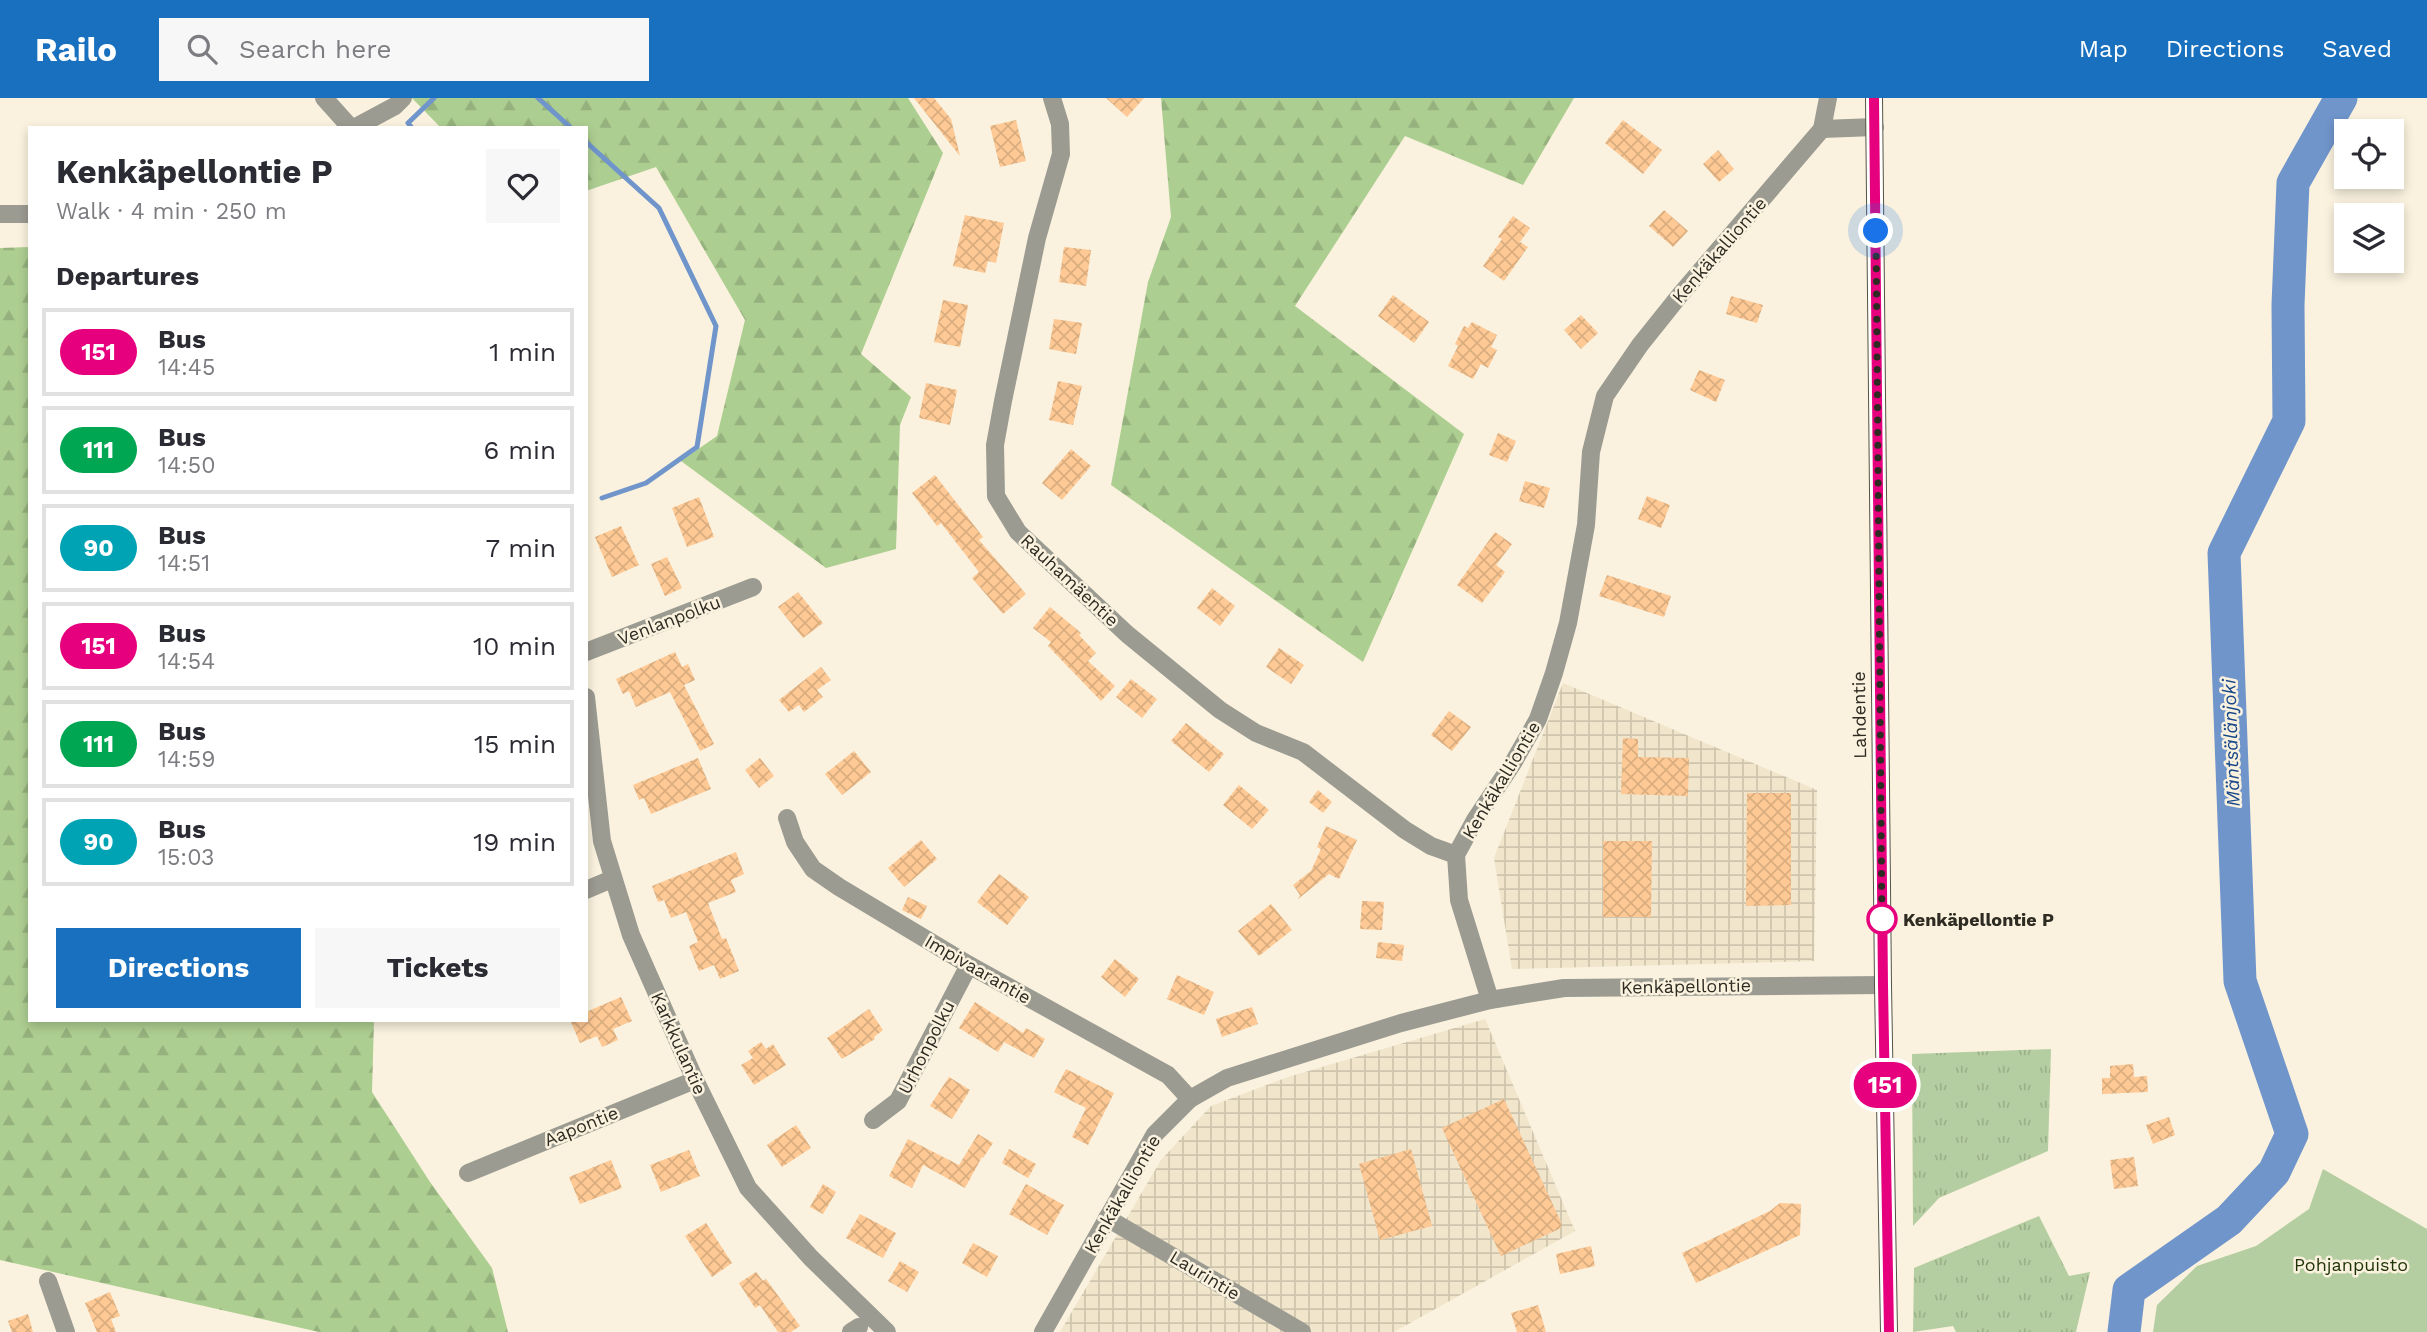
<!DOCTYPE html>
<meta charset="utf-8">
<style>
body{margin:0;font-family:"Work Sans",sans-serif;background:#f7f7f7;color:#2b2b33;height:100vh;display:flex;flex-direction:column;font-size:26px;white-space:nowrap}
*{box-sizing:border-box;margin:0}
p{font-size:23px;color:#7c7c81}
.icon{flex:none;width:38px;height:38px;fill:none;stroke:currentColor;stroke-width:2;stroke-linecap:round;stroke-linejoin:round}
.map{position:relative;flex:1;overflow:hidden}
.drawer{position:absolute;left:28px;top:28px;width:560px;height:896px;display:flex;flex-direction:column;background:#fff;border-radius:0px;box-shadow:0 4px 10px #0003}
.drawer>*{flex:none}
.badge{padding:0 14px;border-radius:23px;font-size:24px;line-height:46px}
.fabs{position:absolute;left:2334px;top:21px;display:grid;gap:14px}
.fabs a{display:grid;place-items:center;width:70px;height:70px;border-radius:0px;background:#fff;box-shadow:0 4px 10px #0003;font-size:35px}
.you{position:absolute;width:35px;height:35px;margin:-18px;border:5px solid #fff;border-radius:50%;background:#1a73e8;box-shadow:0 0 0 10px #1a73e833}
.map>.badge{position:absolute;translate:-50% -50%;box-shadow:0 0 0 4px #fff}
h2{padding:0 28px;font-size:26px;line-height:63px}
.round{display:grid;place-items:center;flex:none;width:74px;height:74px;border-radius:0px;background:#f7f7f7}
.head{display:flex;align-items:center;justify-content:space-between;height:119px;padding:0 28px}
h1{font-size:33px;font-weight:700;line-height:52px}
.primary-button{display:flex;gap:14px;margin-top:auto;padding:14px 28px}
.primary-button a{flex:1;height:80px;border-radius:0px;background:#1870be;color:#fff;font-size:28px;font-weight:700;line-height:80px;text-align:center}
.primary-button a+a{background:#f7f7f7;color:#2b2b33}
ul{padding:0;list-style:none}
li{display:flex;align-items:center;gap:21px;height:88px;margin:0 14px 10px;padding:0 14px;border:4px solid #e1e1e2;border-radius:0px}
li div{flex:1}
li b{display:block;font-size:26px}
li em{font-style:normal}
li .badge{min-width:77px;font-weight:700;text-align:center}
header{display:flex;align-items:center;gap:42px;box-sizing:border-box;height:98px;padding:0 35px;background:#1870be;color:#fff}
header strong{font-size:33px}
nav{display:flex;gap:38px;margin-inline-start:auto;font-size:24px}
.search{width:490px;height:63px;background:#f7f7f7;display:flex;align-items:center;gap:18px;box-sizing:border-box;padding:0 24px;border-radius:0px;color:#7c7c81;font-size:26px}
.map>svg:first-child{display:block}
.industrial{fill:url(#industrial-grid)}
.grass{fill:url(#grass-tufts)}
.forest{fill:url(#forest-firs)}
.green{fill:#b5cea1}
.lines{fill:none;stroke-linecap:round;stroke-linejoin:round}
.stream{stroke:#7095cb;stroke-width:5}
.river{stroke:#7095cb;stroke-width:33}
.building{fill:url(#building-cross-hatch)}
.minor{stroke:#9b9b92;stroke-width:18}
.major{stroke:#545445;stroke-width:18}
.line-casing{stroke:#fff;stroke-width:16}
.line{stroke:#e6007e;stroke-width:10}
.walk{stroke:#2e2b23;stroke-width:7;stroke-dasharray:0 12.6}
.stop-dot{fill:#fff;stroke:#e6007e;stroke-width:3.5}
.labels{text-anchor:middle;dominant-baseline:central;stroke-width:5;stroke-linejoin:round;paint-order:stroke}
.street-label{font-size:18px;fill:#2e2b23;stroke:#faf2de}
.stop-label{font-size:18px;font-weight:bold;fill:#2e2b23;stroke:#faf2de;text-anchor:start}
.park-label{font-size:18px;fill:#1e3306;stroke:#faf2de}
.water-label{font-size:19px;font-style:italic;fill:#164688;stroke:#faf2de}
</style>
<header>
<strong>Railo</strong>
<div class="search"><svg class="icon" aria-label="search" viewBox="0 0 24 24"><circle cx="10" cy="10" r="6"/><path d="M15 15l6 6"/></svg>Search here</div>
<nav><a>Map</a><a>Directions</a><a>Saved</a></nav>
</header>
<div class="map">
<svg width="2427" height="1234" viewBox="0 0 2427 1234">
<defs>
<pattern id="industrial-grid" width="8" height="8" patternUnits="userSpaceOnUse" patternTransform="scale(1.75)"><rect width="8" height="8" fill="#f1e5cb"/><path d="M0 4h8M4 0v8" fill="none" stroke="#cfc5ae"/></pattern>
<pattern id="grass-tufts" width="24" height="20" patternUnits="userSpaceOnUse" patternTransform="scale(1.75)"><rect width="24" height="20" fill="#b5cea1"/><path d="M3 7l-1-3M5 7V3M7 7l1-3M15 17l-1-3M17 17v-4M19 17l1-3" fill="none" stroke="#9cb18a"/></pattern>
<pattern id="forest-firs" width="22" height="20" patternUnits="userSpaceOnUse" patternTransform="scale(1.75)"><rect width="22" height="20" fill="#adce91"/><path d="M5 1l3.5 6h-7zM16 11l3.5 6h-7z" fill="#95b17d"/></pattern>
<pattern id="building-cross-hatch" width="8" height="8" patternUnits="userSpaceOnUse" patternTransform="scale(1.75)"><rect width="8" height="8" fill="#fec994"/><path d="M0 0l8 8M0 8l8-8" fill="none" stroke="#daad7f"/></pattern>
</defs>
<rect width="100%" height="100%" fill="#faf2de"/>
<g class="industrial">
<path d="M1563,585L1817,692L1814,863L1512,871L1494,760Z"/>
<path d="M1485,921L1575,1133L1394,1234H1060L1161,1062L1211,1008L1288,979Z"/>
</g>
<g class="grass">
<path d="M2051,951L2048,1053L1939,1100L1913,1128L1912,956Z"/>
<path d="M2039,1118L2069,1178L2090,1174L2076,1234H1956L1953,1228L1913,1234L1914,1170Z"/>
</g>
<g class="forest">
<path d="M412,0H908L943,55L861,256L911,299L900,327L896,451L826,470L681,363L717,338L745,222L656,69L586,93V30H441Z"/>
<path d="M1161,0H1574L1523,87L1405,38L1295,208L1464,336L1363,564L1111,387L1148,184L1171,119Z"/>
<path d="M30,149V922H374L372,994L430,1084L492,1170L508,1234H319L0,1162V150Z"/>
</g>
<path class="green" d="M2323,1071L2427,1131V1234H2153L2157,1207L2197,1168L2256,1148L2309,1111Z"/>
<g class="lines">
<g class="stream">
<path d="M538,0L571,30"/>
<path d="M412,30L408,25L434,0"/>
<path d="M586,44L659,110L716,228L697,349L646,385L602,400"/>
</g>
<path class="river" d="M2124,1234L2129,1192L2229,1122L2274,1074L2292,1036L2240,883L2224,455L2289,323L2288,207L2293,85L2341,0"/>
</g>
<g class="building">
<path d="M914,0H934L951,21L960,58Z"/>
<path d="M1106,0H1144L1127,19Z"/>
<path d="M1016,22L1026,63L1000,69L990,28Z"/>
<path d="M1623,22L1662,52L1643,76L1605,45Z"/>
<path d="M1718,52L1734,71L1719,84L1703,66Z"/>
<path d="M1664,112L1688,133L1673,149L1649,128Z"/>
<path d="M965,117L1004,125L996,165L988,163L985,175L953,168Z"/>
<path d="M1513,118L1530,130L1520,144L1528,149L1504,183L1483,168L1502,141L1498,139Z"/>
<path d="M1064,149L1091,152L1086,188L1059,184Z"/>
<path d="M1393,197L1429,224L1414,245L1378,218Z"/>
<path d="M1731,198L1763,207L1757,225L1726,216Z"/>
<path d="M943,202L968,207L960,249L934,244Z"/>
<path d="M1581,217L1598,235L1581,251L1564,232Z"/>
<path d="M1054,221L1082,225L1076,256L1049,251Z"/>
<path d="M1472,224L1497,237L1491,249L1497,252L1488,270L1481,266L1473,281L1448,268L1458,248L1455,246L1464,228L1468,230Z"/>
<path d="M1699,272L1725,282L1716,304L1690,292Z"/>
<path d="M1058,283L1082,288L1073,327L1049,322Z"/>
<path d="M926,285L957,292L950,327L919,320Z"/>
<path d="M1498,335L1516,343L1507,364L1489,357Z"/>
<path d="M1071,351L1091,368L1062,402L1042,385Z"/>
<path d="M935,377L983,439L979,442L1026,496L1003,516L972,480L979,474L941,425L937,428L912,395Z"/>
<path d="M1525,383L1550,390L1544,410L1519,403Z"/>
<path d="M1647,398L1670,407L1661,430L1638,421Z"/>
<path d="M699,399L714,439L687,449L672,410Z"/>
<path d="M621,428L639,467L612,479L595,439Z"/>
<path d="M1495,434L1512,446L1496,467L1505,474L1482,505L1457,487Z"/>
<path d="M667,459L682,490L665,498L651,466Z"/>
<path d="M1607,477L1671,498L1664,519L1599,498Z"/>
<path d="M1212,490L1235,508L1220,528L1197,510Z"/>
<path d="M798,494L823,525L803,540L778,509Z"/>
<path d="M1050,509L1081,535L1079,537L1096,555L1088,563L1115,588L1101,603L1048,548L1051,544L1033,530Z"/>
<path d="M1279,550L1304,567L1291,586L1266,569Z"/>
<path d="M675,554L682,569L688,566L695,582L684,587L714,646L700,653L670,594L636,609L629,593L623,596L616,581Z"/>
<path d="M821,569L831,582L817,592L823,599L804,614L799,607L789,614L779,602Z"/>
<path d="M1131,581L1157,601L1142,620L1116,599Z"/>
<path d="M1449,613L1471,629L1452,653L1431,637Z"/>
<path d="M1186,625L1224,656L1209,674L1171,643Z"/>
<path d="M1623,640L1638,641V659L1689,660L1688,698L1621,696Z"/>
<path d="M854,653L871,674L842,697L825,676Z"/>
<path d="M698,660L711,691L651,716L644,700L639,702L633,687Z"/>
<path d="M760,660L774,678L759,690L745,672Z"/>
<path d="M1239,687L1269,712L1252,731L1223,707Z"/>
<path d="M1318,692L1332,704L1323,715L1309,704Z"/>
<path d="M1747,695H1791V807L1746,808Z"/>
<path d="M1326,728L1357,742L1339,781L1329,776L1298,801L1300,797L1293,787L1311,773L1321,751L1317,749Z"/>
<path d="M921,742L937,761L904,789L888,770Z"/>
<path d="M1603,743H1652L1651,819H1603Z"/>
<path d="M736,754L744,776L731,782L736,794L708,805L722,841L726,840L739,873L720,881L714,867L699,873L689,848L698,844L686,814L671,820L664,802L658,804L652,788Z"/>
<path d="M999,776L1029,799L1007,827L977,804Z"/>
<path d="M908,799L927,808L921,821L902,812Z"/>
<path d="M1362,803L1384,804L1382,832L1360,831Z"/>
<path d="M1271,806L1292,832L1259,858L1238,833Z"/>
<path d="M1378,844L1404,847L1402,863L1376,860Z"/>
<path d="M1115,861L1139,881L1125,899L1101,879Z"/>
<path d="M1177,877L1214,894L1204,917L1167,901Z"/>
<path d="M621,899L632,923L613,931L618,942L602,949L597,938L580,945L570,922H586V914Z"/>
<path d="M975,904L1023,935L1026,930L1045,941L1034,960L1004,944L998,954L959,930Z"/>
<path d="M1252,909L1258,926L1222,939L1216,921Z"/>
<path d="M869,911L883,932L874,939L875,941L842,961L827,940Z"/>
<path d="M761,944L766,951L773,946L786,967L754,987L741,967L753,960L748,953Z"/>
<path d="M2133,966L2134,979L2147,978L2148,994L2102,996V980H2110V968Z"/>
<path d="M1066,971L1114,995L1088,1047L1072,1039L1086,1010L1054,994Z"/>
<path d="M949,979L970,992L952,1021L930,1008Z"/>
<path d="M1504,1001L1561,1124V1130L1501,1158L1442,1030Z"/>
<path d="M2169,1019L2175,1037L2153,1046L2146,1027Z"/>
<path d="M796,1027L811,1050L782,1069L767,1047Z"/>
<path d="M978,1036L993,1045L983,1060L982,1059L965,1090L923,1067L912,1090L889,1078L908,1041L959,1067Z"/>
<path d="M1009,1051L1036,1066L1028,1080L1002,1065Z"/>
<path d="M1411,1051L1432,1128L1380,1142L1359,1066Z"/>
<path d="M689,1052L700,1078L661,1094L650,1067Z"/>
<path d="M2134,1059L2138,1088L2114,1091L2110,1062Z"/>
<path d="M611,1062L622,1090L580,1106L569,1079Z"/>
<path d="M823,1086L836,1094L823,1116L810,1109Z"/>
<path d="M1026,1086L1064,1107L1047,1137L1009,1116Z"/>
<path d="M1780,1105L1801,1106L1800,1137L1696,1185L1682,1155L1770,1113Z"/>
<path d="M860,1116L896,1135L883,1160L846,1140Z"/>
<path d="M706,1125L732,1165L712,1179L685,1138Z"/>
<path d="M973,1145L998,1158L987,1179L962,1165Z"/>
<path d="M1591,1148L1595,1168L1560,1176L1556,1156Z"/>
<path d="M900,1163L919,1174L907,1194L888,1183Z"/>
<path d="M756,1174L763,1183L766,1181L800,1228L791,1234H778L760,1207L755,1210L739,1185Z"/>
<path d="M110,1194L120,1218L111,1221L116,1234H97L85,1205Z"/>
<path d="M1538,1207L1546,1234H1517L1511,1215Z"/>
<path d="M28,1216L33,1234H12L8,1223Z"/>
</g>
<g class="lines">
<g class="minor">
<path d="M324,0L351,30"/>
<path d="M1052,0L1060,26L1061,56L1037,140L1003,303L995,347L996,398L1018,434L1127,536L1220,612L1256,635L1303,654L1405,732L1431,748L1456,757"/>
<path d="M354,30L395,8L403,0"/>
<path d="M1822,31L1875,29"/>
<path d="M0,116H30"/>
<path d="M586,554L753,489"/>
<path d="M586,599L602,743L631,837L695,982L748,1090L811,1160L887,1234"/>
<path d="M787,720L795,744L813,771L839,789L969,867L1168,977L1190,1001"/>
<path d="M586,792L612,781"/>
<path d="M1490,902L1564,890L1883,887"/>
<path d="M873,1022L898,1003L969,867"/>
<path d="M468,1075L695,982"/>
<path d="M1107,1120L1302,1234"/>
<path d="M48,1183L66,1234"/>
<path d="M851,1234L859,1229"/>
<path d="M1043,1234L1155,1036L1190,1001L1227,980L1401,925L1490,902L1459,802L1456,757L1475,722L1513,665L1538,621L1554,575L1568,525L1586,427L1591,354L1605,298L1640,247L1680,197L1822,31L1828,0"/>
</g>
<path class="major" d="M1874,0L1883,887L1889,1234"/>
</g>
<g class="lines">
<defs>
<path id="line" d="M1874,0L1883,887L1889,1234"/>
</defs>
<use href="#line" class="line-casing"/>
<use href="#line" class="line"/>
<path class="walk" d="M1876,133L1882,832V821"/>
</g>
<circle class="stop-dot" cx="1882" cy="821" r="14"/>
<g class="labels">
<g class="street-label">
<text transform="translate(1719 152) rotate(-49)">Kenkäkalliontie</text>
<text transform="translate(1070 482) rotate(43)">Rauhamäentie</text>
<text transform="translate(669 522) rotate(-21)">Venlanpolku</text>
<text transform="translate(1859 617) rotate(-91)">Lahdentie</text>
<text transform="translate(1501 682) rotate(-59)">Kenkäkalliontie</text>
<text transform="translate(978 871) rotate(30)">Impivaarantie</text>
<text transform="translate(1686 888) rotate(-1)">Kenkäpellontie</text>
<text transform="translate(679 945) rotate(66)">Karkkulantie</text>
<text transform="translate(926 949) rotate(-63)">Urhonpolku</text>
<text transform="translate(581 1028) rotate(-22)">Aapontie</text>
<text transform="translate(1122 1096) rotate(-60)">Kenkäkalliontie</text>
<text transform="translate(1205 1177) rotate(31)">Laurintie</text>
</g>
<g class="stop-label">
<text x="1903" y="821">Kenkäpellontie P</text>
</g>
<g class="park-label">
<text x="2351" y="1166">Pohjanpuisto</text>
</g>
<g class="water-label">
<text transform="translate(2231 645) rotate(-92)">Mäntsälänjoki</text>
</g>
</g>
</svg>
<div class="fabs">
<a><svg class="icon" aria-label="locate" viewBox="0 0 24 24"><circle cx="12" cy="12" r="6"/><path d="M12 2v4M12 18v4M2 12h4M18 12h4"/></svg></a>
<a><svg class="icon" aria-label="layers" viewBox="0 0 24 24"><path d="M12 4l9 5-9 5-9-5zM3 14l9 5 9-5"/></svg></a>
</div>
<div class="you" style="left:1876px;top:133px"></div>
<b class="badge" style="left:1885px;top:987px;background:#e6007e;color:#fff">151</b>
<section class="drawer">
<div class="head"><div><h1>Kenkäpellontie P</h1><p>Walk · 4 min · 250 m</p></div><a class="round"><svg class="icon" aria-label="heart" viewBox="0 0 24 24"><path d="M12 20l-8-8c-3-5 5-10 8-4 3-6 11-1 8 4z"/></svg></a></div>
<h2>Departures</h2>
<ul>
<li><span class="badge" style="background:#e6007e;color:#fff">151</span><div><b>Bus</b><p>14:45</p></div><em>1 min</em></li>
<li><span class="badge" style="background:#00a651;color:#fff">111</span><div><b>Bus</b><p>14:50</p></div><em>6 min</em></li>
<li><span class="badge" style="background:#00a3b4;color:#fff">90</span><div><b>Bus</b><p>14:51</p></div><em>7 min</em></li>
<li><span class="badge" style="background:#e6007e;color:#fff">151</span><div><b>Bus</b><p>14:54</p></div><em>10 min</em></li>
<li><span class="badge" style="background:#00a651;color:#fff">111</span><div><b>Bus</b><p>14:59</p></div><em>15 min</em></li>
<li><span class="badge" style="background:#00a3b4;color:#fff">90</span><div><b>Bus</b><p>15:03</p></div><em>19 min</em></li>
</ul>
<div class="primary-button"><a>Directions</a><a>Tickets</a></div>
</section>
</div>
